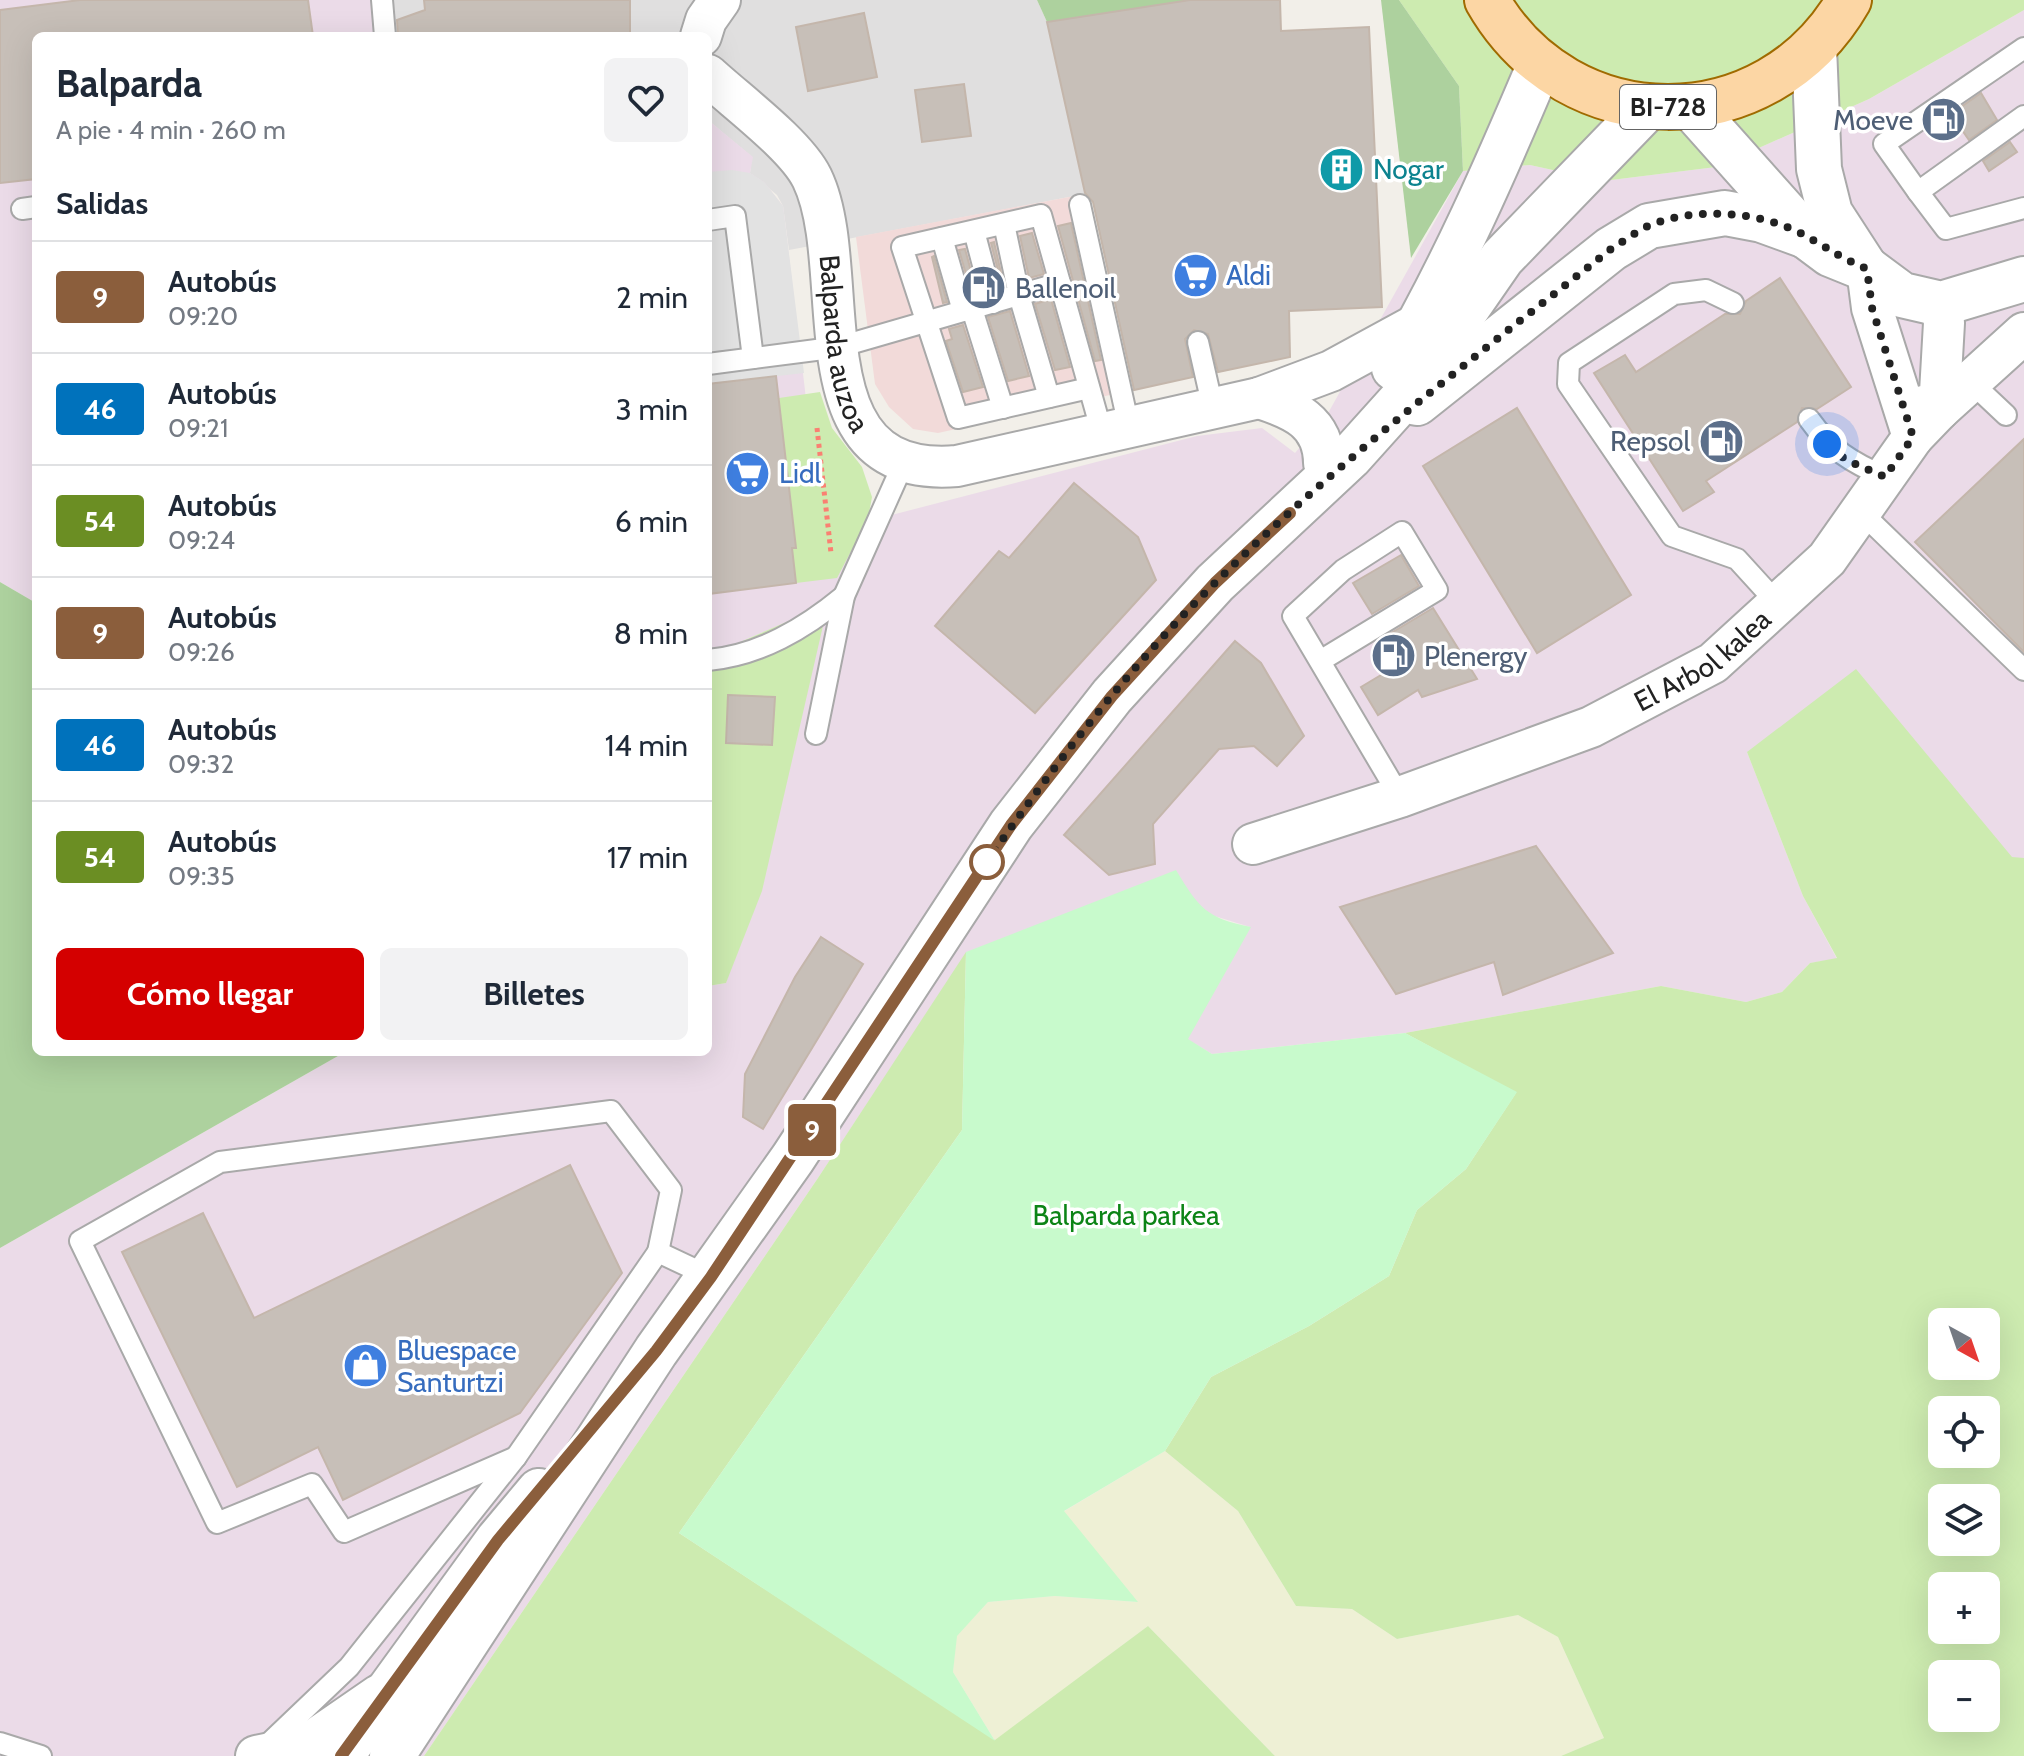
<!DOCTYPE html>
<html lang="es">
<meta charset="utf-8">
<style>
body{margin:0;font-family:Cabin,sans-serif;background:#f2f2f3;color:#1f2937;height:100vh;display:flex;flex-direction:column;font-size:30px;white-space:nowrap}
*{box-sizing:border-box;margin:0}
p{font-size:26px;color:#747a83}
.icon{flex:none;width:44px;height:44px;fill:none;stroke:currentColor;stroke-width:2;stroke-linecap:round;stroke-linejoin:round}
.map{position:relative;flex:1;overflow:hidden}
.panel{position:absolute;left:32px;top:32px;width:680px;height:1024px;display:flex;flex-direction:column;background:#fff;border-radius:12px;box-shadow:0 8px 32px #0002}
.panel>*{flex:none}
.badge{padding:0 16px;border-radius:6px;font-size:28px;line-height:52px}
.needle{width:52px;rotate:140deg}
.tools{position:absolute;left:1928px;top:1308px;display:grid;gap:16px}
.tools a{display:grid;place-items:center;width:72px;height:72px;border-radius:12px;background:#fff;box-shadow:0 8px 32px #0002;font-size:40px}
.you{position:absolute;width:40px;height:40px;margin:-20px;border:6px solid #fff;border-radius:50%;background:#1a73e8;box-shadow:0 0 0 12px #1a73e833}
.map>.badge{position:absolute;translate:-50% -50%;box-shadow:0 0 0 4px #fff}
h2{padding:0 24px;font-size:30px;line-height:72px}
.round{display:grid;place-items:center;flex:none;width:84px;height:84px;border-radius:12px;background:#f2f2f3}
.overview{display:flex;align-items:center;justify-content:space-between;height:136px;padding:0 24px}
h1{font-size:38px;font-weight:700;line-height:60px}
.primary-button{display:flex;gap:16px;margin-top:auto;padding:16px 24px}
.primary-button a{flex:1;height:92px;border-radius:12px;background:#d40000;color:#fff;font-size:32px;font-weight:700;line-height:92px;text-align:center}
.primary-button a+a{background:#f2f2f3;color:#1f2937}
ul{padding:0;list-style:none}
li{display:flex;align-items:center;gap:24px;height:112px;padding:0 24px;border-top:2px solid #e0e1e3}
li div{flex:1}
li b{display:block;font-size:30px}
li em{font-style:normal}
li .badge{min-width:88px;font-weight:700;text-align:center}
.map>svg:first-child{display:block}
.residential{fill:#e0dfdf}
.commercial{fill:#f2dad9}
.industrial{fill:#ebdbe8}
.farmland{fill:#eef0d5}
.grass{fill:#cdebb0;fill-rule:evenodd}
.forest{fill:#add19e}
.park{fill:#c8facc}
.parking{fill:#e2e2e2}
.building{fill:#c7bfb8;stroke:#c4b6ab;stroke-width:2}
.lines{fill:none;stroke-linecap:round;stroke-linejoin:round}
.service-casing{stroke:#a9a9a9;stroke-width:24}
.minor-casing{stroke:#a9a9a9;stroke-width:44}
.tertiary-casing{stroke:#a9a9a9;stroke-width:48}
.primary-casing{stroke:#a06b00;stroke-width:48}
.path{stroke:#fa8072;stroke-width:5;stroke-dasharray:4 4;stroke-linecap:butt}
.service{stroke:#fff;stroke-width:20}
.minor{stroke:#fff;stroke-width:40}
.tertiary{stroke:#fff;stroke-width:44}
.primary{stroke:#fcd6a4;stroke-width:44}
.line-casing{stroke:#fff;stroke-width:18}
.line{stroke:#8b5e3c;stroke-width:12}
.walk{stroke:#222;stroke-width:8;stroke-dasharray:0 14.4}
.stop-dot{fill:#fff;stroke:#8b5e3c;stroke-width:4}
.labels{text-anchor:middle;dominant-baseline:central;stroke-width:7;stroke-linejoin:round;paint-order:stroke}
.shield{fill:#fff;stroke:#646464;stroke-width:2}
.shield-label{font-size:26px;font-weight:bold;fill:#222}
.service-label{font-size:28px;fill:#4e5e75;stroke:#fff;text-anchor:end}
.culture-label{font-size:28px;fill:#0d838f;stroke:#fff;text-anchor:start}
.shop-label{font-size:28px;fill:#366cbe;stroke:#fff;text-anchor:start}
.street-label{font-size:28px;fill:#222;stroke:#fff}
.park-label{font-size:28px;fill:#0c8416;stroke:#fff}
</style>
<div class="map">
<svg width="2024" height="1756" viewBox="0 0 2024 1756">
<rect width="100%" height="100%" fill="#f2efe9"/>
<path class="residential" d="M386,0H1037L1047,22L1085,194L789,250L783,206L777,195L750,173L752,157L708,120V36H398L384,6Z"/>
<path class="commercial" d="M1085,194L1128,391L938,433L913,429L889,407L875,384L856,237Z"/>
<g class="industrial">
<path d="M0,0H386L384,6L398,36H36V603L0,582Z"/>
<path d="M2024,10V858H2012L1747,752L1803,896L1837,959L1810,963L1782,992L1746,1002L1661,986L1405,1033L1212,1054L1187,1039L1250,927L1208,914L1195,902L967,952L818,1178L424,1756H0V1248L345,1052H708V986L726,983L826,605L708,656V120L753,157L750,173L764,182L783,206L822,533L1197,436L1262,428L1295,453L1327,415L1463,171L1530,165L1603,181L1716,167L1869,99Z"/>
</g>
<path class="farmland" d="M1165,1451L1238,1511L1296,1606L1352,1609L1397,1639L1518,1615L1558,1637L1604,1738L1561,1756H1275L1148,1626L995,1741L953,1672L956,1636L988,1602L1055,1596L1137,1602L1063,1512Z"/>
<g class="grass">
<path d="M1399,0H2024V10L1869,99L1716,167L1603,181L1530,165L1463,171L1459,86Z"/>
<path d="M820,392L832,428L862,467L872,497L868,519L837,578L796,583L792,548L796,547L779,398Z"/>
<path d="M828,604L762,891L726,983L708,986V656Z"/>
<path d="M1856,669L2012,857L2024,858V1756H1561L1604,1738L1558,1637L1518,1615L1397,1639L1352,1609L1296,1606L1238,1511L1165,1451L1211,1377L1309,1326L1389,1276L1417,1210L1466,1169L1516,1093L1405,1033L1661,986L1746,1002L1782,992L1810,963L1837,958L1803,896L1747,752ZM1942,1322H1986V1366H1942ZM1942,1410H1986V1454H1942ZM1942,1498H1986V1542H1942ZM1942,1586H1986V1630H1942ZM1942,1674H1986V1718H1942Z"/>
<path d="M966,952L962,1130L679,1533L995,1740L1148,1626L1275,1756H424L818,1178Z"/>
</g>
<g class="forest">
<path d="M1037,0H1190L1047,22Z"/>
<path d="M1381,0H1399L1459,86L1463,171L1411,258Z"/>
<path d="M0,582L36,603V1052H345L0,1248Z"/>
</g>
<path class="park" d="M1176,870C1199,908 1206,918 1251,927L1188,1039L1212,1054L1405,1033L1517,1092L1466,1169L1417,1210L1389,1276L1309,1326L1211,1377L1165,1451L1064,1511L1138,1602L1055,1596L988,1602L957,1636L953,1672L995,1741L679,1533L962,1130L966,952Z"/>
<path class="parking" d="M732,170L750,173L764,182L783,206L804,373L708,384V172Z"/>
<g class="building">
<path d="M80,0H308L313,36H36V179L0,183V10Z"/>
<path d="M424,0H630V36H398L397,20L425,10Z"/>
<path d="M1190,0H1280L1281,31L1369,27L1382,307L1289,311L1290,357L1218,372L1208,334L1194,330L1185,339L1193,377L1134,390L1093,202L1085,193L1047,22Z"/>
<path d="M864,13L877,77L808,91L796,27Z"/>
<path d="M964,84L971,136L922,142L915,90Z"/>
<path d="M1981,93L1997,120L1969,140L1951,114Z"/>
<path d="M2010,142L2017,152L1989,171L1983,161Z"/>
<path d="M1071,223L1101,360L1095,361L1058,226Z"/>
<path d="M1032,233L1044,274L1029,278L1020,236Z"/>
<path d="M994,242L1004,286H1002L991,243Z"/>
<path d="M965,249L977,293L972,295L959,250Z"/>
<path d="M934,256L947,302L943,303L932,257Z"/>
<path d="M1780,278L1851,387L1817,409L1802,408L1797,422L1706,481L1714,492L1683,511L1594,373L1625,355L1636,372L1725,314H1740L1746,301Z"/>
<path d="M1051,299L1070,367L1055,370L1035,304Z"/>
<path d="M1010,311L1029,376L1008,381L988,317Z"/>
<path d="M963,325L983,387L963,392L946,341L952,339L949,329Z"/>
<path d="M776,376L796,548H792L796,583L708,594V384Z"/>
<path d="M1517,408L1631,595L1537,653L1423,466Z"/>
<path d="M2024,439V652L1915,542Z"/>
<path d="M1074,483L1138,537L1156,580L1035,713L935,626L999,551L1009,558Z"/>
<path d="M1401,555L1419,586L1372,614L1353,583Z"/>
<path d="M1433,608L1477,679L1422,697L1418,690L1378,715L1361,687L1401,663L1386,636Z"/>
<path d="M1235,641L1261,663L1304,736L1277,766L1254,746L1219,749L1153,824L1155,864L1109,875L1064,835Z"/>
<path d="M728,695L775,697L772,745L726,743Z"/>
<path d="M1536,846L1613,953L1503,995L1494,962L1396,994L1340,907Z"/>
<path d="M821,937L863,964L763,1129L743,1117L745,1074L795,977Z"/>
<path d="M570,1165L622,1273L520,1413L343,1500L318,1447L237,1487L122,1252L203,1213L254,1318Z"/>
</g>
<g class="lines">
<defs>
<g id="service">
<path d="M382,0L385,36"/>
<path d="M2024,116L1918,192L1946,229L2024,208"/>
<path d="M1918,192L1884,144L2024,48"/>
<path d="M1080,205L1129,427"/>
<path d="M22,209L36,207"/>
<path d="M708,220L735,216L753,358"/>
<path d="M1004,224L1019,295L1049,397"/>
<path d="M974,231L993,303"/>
<path d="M942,238L963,311"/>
<path d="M1060,283L1041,215L902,247L958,418L1089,388"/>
<path d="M1733,303L1706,290L1674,294L1569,363L1568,384L1672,536L1737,559L1778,604"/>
<path d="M972,309L1003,408"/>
<path d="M1198,342L1213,408"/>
<path d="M708,364L839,347L1060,283L1102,433"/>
<path d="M1972,383L2006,415"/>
<path d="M1809,419C1831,450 1851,462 1885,477"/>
<path d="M1861,512L2024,670"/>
<path d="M708,660C760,655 804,629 844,596"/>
<path d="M1320,661L1437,590L1402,532L1343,570L1293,616L1400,797"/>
<path d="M816,734L844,596L904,462"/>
<path d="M516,1457L344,1532L312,1484L217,1523L80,1241L220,1162L611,1111L671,1190L658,1252"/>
<path d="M0,1743L41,1756"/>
<path d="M262,1750L349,1667L516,1457L658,1252L711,1277"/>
</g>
<g id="minor">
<path d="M701,36L706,20L720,0"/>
<path id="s1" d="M708,75C736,101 796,145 812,178C857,271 791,480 957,466L1259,398L1331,371L1421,322"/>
<path d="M1867,269L1872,308L1913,437"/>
<path d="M1259,398C1294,409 1324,422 1324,463"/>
<path d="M1923,406L1939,410L2024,333"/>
<path id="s2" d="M1253,844L1400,797L1591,727L1713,663L1827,559L1913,437L1939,410L1944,323L1941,304"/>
<path d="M256,1756L305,1746L379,1695"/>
</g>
<g id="tertiary">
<path d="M1814,47L1819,169L1830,213L1865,267"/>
<path d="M1691,107L1806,236L1830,254L1867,269L1902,295L1941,304L2024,279"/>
<path d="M1394,368C1451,271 1496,168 1540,64"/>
<path d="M1417,403L1611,249L1649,226L1725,213L1762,220L1806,236"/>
<path d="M341,1756L498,1540L539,1491"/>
<path d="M392,1756L656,1351L793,1158L1011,825L1112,696L1215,583L1350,457L1412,388L1502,258L1648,107"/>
</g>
<path id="primary" d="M1487,0C1568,142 1767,143 1849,0"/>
</defs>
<use href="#service" class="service-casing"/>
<use href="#minor" class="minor-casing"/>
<use href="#tertiary" class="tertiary-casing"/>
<use href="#primary" class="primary-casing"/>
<path class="path" d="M817,428L831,553"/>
<use href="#service" class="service"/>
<use href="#minor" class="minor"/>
<use href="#tertiary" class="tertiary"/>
<use href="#primary" class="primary"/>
</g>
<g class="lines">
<defs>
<path id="line" d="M341,1756L498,1540L656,1351L711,1277L1011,825L1112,696L1215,583L1290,513"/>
</defs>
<use href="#line" class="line-casing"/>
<use href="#line" class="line"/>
<path class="walk" d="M987,862C1055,763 1131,665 1217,581C1339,460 1476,356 1611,249C1623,242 1635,232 1648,226C1696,206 1761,211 1806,236C1829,249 1841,258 1867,269L1872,308L1913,437L1885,477L1846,460L1827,444"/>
</g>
<defs>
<symbol id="fuel-disc" viewBox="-11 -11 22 22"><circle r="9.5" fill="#5c6f8a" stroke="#fff"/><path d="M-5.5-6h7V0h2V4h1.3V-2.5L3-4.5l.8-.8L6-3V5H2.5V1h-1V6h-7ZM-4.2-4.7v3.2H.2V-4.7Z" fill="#fff"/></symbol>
<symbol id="building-disc" viewBox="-11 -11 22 22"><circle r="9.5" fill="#0f9aa8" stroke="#fff"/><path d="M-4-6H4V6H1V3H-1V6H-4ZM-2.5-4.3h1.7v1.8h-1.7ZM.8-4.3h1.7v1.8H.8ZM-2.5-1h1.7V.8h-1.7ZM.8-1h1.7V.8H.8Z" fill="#fff"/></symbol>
<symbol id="supermarket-disc" viewBox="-11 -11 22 22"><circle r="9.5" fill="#3f7fe0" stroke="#fff"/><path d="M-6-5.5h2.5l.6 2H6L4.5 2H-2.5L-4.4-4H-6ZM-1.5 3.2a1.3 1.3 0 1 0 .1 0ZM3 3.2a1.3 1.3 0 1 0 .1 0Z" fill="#fff"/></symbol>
<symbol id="shop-disc" viewBox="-11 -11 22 22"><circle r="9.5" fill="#3f7fe0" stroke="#fff"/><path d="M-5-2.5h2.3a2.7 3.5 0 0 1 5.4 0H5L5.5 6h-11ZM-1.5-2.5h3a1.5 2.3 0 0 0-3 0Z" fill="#fff"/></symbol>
</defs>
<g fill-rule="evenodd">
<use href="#fuel-disc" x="1918" y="94" width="51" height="51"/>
<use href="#building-disc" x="1316" y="144" width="51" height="51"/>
<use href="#supermarket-disc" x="1170" y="250" width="51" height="51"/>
<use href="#fuel-disc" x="958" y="262" width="51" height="51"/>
<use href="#fuel-disc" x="1696" y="416" width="51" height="51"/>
<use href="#supermarket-disc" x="722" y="448" width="51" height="51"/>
<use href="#fuel-disc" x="1368" y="630" width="51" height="51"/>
<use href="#shop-disc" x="340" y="1340" width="51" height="51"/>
</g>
<circle class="stop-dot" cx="987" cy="862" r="16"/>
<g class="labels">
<rect class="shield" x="1620" y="85" width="96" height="44" rx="6"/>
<g class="shield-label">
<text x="1668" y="107">BI-728</text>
</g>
<g class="service-label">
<text x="1913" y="120">Moeve</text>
<text x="1015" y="288" text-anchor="start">Ballenoil</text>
<text x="1690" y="441">Repsol</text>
<text x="1424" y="656" text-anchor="start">Plenergy</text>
</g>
<g class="culture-label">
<text x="1373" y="169">Nogar</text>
</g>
<g class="shop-label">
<text x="1226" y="275">Aldi</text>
<text x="779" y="473">Lidl</text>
<text x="397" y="1350">Bluespace<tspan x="397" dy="32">Santurtzi</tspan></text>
</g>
<g class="street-label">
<text stroke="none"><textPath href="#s1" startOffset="316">Balparda auzoa</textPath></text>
<text stroke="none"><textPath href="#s2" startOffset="488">El Arbol kalea</textPath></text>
</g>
<g class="park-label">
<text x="1126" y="1215">Balparda parkea</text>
</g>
</g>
</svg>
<div class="tools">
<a><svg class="needle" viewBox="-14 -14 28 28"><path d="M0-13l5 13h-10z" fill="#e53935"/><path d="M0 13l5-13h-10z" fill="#747a83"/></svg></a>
<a><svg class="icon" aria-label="locate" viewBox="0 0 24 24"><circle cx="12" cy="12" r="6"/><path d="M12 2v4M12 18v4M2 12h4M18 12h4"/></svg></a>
<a><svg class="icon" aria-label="layers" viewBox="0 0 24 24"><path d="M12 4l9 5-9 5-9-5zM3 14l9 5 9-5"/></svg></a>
<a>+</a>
<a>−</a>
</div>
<div class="you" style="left:1827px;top:444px"></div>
<b class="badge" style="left:812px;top:1130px;background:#8b5e3c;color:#fff">9</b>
<section class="panel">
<div class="overview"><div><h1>Balparda</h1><p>A pie · 4 min · 260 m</p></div><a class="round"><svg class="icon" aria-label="heart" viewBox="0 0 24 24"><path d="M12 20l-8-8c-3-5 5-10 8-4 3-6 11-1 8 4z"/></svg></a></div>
<h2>Salidas</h2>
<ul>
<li><span class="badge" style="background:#8b5e3c;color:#fff">9</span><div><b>Autobús</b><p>09:20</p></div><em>2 min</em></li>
<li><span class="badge" style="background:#0072bc;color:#fff">46</span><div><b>Autobús</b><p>09:21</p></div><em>3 min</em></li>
<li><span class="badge" style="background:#6b8e23;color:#fff">54</span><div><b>Autobús</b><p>09:24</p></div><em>6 min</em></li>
<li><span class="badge" style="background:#8b5e3c;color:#fff">9</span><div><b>Autobús</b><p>09:26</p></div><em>8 min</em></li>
<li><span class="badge" style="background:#0072bc;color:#fff">46</span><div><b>Autobús</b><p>09:32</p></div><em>14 min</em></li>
<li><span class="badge" style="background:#6b8e23;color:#fff">54</span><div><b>Autobús</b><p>09:35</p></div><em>17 min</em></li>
</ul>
<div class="primary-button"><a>Cómo llegar</a><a>Billetes</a></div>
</section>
</div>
